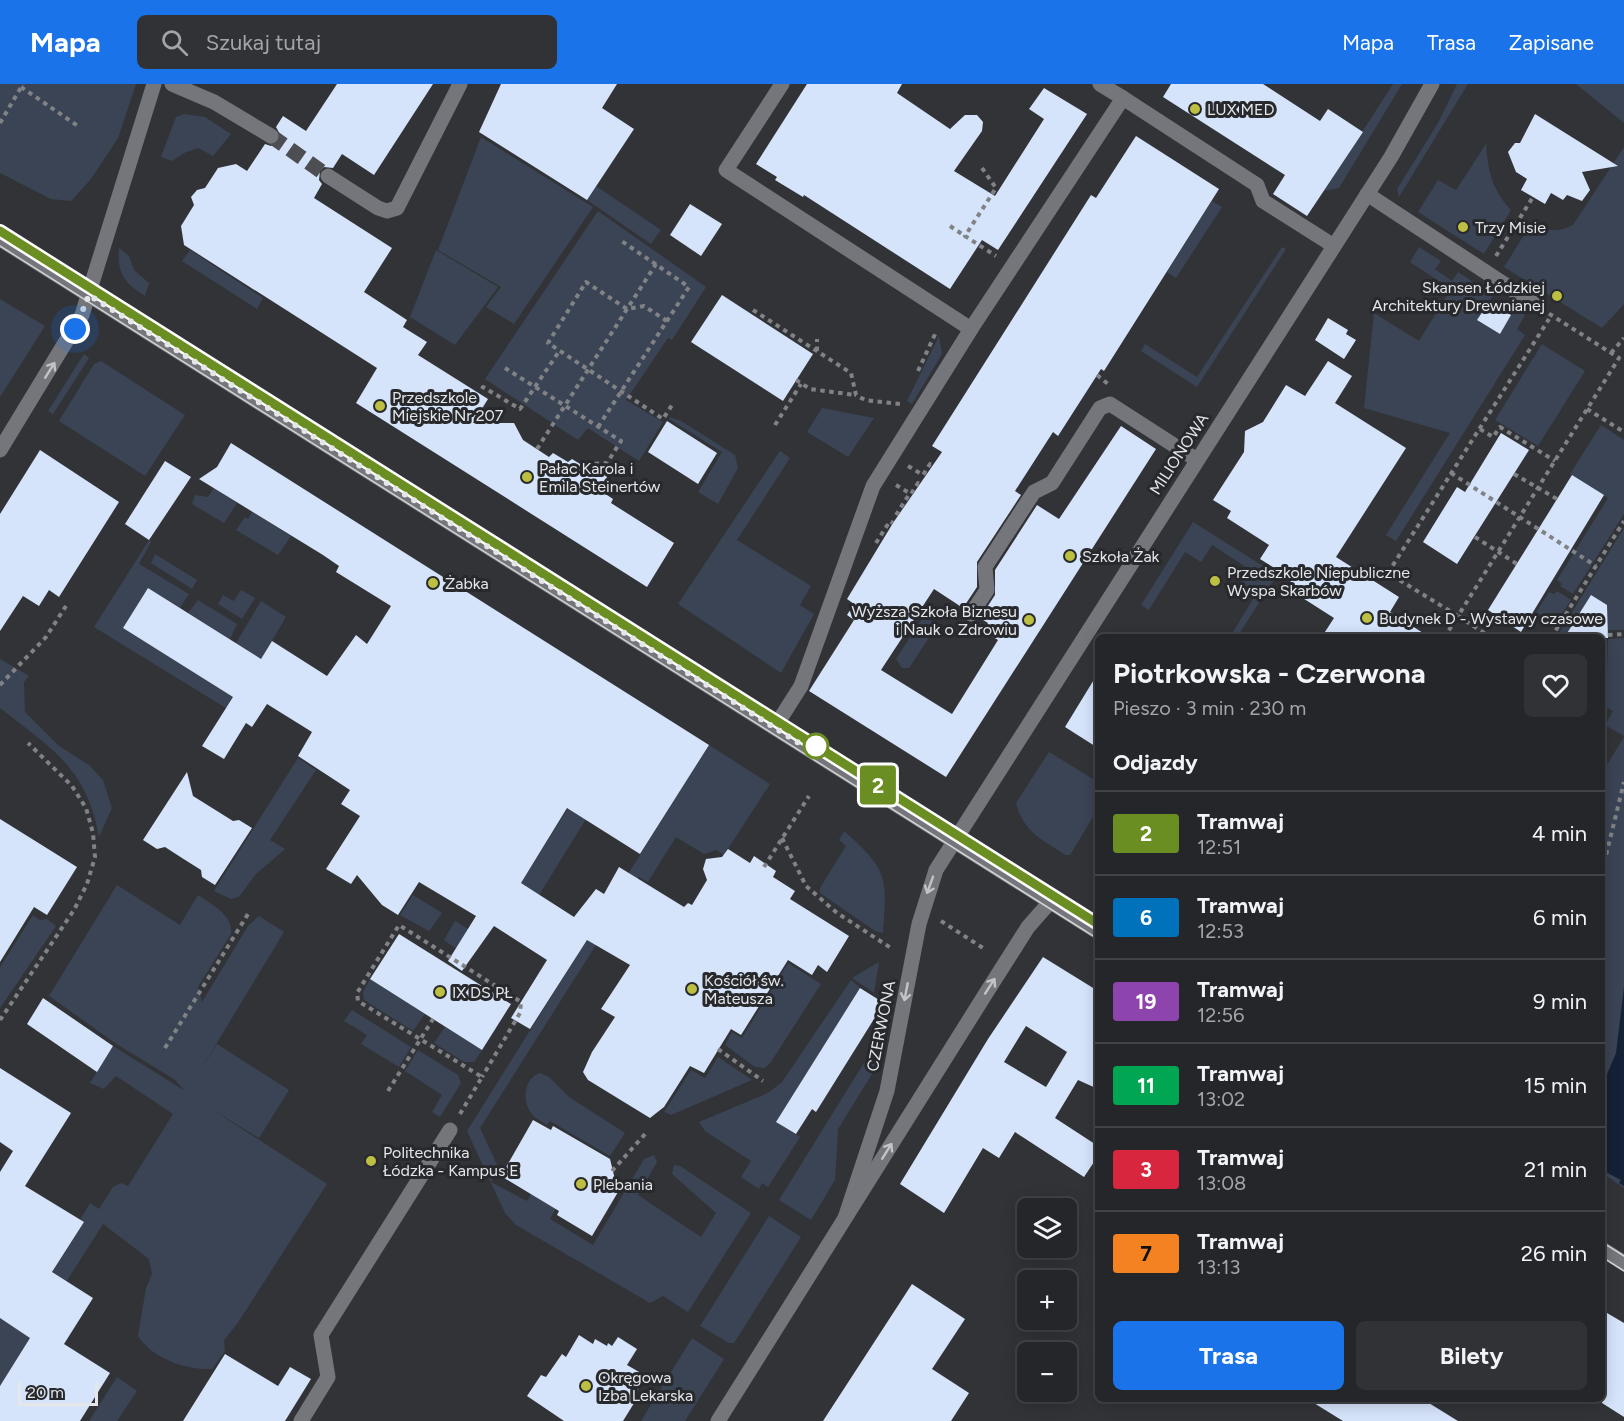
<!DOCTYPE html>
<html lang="pl">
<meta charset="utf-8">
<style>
body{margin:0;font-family:Figtree,sans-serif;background:#313235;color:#f1f3f6;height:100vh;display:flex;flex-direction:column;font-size:22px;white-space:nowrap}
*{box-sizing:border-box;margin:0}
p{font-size:20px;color:#a3a5a8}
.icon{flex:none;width:33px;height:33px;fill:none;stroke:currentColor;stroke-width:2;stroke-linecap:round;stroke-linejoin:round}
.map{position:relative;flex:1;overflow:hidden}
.sheet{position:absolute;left:1095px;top:550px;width:510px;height:768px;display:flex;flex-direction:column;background:#252629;border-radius:9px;box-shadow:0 3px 15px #0003,0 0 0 2px #424346}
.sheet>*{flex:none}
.badge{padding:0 12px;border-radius:4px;font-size:21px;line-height:39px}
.controls{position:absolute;left:1017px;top:1114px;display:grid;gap:12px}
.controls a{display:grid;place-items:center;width:60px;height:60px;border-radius:9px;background:#252629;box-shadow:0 3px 15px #0003,0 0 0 2px #424346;font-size:30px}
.scale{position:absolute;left:18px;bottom:15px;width:80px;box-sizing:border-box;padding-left:6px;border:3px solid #e4e6e8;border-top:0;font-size:16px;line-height:21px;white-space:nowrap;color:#e4e6e8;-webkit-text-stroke:4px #27292d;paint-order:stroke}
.you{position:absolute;width:30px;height:30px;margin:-15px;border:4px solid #fff;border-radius:50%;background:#1a73e8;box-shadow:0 0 0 9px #1a73e833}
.map>.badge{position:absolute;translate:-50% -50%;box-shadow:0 0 0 3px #fff}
h2{padding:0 18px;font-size:22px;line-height:54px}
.round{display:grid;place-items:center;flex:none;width:63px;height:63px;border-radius:9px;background:#313235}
.headline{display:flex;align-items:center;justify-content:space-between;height:102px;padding:0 18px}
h1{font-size:28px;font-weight:700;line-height:45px}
.button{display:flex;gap:12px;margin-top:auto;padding:12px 18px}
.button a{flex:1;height:69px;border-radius:9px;background:#1a73e8;color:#fff;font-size:24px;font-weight:700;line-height:69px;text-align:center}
.button a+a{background:#313235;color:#f1f3f6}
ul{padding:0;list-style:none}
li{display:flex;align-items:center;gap:18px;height:84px;padding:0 18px;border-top:2px solid #424346}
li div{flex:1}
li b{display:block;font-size:22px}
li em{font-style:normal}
li .badge{min-width:66px;font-weight:700;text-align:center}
header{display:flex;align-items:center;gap:36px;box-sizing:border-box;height:84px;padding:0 30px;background:#1a73e8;color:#fff}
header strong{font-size:28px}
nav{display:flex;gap:33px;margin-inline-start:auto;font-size:21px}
.search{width:420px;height:54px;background:#313235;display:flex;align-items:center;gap:15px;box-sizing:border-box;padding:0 21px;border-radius:9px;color:#a3a5a8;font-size:22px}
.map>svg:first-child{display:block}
.green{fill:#3b4455}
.water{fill:#142136}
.building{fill:#d5e3fb;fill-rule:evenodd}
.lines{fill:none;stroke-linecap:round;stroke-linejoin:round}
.minor-tunnel{stroke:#4c4e52;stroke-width:15;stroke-dasharray:15 8;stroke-linecap:butt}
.path{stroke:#808285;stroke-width:4;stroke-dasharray:4.5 4.5;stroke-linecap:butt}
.minor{stroke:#74767b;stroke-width:15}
.tram{stroke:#d1d3d5;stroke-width:1.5}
.oneway{stroke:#c2c4c7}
.line-casing{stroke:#fff;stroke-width:14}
.line{stroke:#6b8e23;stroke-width:9}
.walk{stroke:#e4e6e8;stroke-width:6;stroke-dasharray:0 10.8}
.poi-dot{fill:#bdbf43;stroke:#27292d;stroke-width:2}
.stop-dot{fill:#fff;stroke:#6b8e23;stroke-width:3}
.labels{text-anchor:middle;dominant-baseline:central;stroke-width:6;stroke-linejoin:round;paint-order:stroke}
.poi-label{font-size:16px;fill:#e4e6e8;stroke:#27292d;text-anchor:start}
.street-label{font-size:16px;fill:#e4e6e8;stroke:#27292d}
</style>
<header>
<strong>Mapa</strong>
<div class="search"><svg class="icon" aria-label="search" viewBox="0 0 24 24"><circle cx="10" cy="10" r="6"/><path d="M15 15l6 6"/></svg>Szukaj tutaj</div>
<nav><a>Mapa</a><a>Trasa</a><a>Zapisane</a></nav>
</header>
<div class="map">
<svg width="1624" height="1337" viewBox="0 0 1624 1337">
<rect width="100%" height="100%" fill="#313337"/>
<g class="green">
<path d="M0,0H136L118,54L91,95L71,117L51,115L0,89Z"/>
<path d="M1393,0H1402L1339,104L1324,107Z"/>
<path d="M1457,0H1468L1399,113L1397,105L1438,39Z"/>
<path d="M1576,0H1624V39Z"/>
<path d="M184,30L205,33L231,50L213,72L198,64L184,69L172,77L161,73L176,33Z"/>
<path d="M481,53L593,123L514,240L486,223L501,203L438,166Z"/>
<path d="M1486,60C1488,88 1492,105 1511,126L1484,170L1418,128L1438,96L1456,106Z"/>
<path d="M1624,63V220L1602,244L1504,183L1531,140C1547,147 1557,149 1573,141Z"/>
<path d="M596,102L661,146L651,160L587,116Z"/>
<path d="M1212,117L1222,123L1176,194L1167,188Z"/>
<path d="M598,127L706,203L672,256L668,254L626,316L663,338L639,377L588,344L578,356L485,295Z"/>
<path d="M1282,163L1286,165L1197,303L1141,267L1145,260L1197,293Z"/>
<path d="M1419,163L1441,177L1435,185L1452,197L1458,188L1493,211L1478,237L1500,250L1515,224L1525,231L1517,245L1525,251L1396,457L1386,451L1450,349L1364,324L1374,229L1419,257L1451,205L1410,178Z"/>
<path d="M119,164L129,172L134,186L149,199L145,212C124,199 117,189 119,164Z"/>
<path d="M190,166L263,214L257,225L182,177Z"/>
<path d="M436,166L498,203L455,261L410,233Z"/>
<path d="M0,215L45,242L0,313Z"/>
<path d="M939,252L942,270L912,320L907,317Z"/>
<path d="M1542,260L1585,287L1538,362L1495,336Z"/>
<path d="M84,270L89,274L53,330L48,327Z"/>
<path d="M101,277L185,331L145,392L59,337L94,280Z"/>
<path d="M822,324L874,334L848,373L807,348Z"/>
<path d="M670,333L681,337L735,371L738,384L718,420L698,408L722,368L669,335Z"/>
<path d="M1601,341L1624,356V430L1573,510L1560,502L1562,500L1557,496L1608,414L1570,390Z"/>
<path d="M780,367L790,374L737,456L811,502L800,521L814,530L781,589L678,520Z"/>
<path d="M214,404L237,419L224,439L192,420L195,411L208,413Z"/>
<path d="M252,428L291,452L278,471L236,446L245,433L248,435Z"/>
<path d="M1193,438L1277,491L1237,553H1230L1255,512L1238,502L1249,485L1212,461L1201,478L1185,468L1149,526L1141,521Z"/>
<path d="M1624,444V546H1608L1591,511L1564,553L1556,554Z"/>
<path d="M149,456L151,458L139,480L189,510L180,524L148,504L123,544L236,615L229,626L94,543Z"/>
<path d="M155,470L197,496L192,505L151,479Z"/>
<path d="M241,506L255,514L242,535L218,520L223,511L234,517Z"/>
<path d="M1557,507L1571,516L1553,544L1534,532L1549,508L1554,510Z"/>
<path d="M198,516L237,540L230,555L188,529Z"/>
<path d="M261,517L286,533L261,575L236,559Z"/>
<path d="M923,533L938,540L909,584H902L896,575Z"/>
<path d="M1624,554V652L1605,641L1613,627L1606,623L1608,555Z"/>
<path d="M0,575L29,592L24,598L25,628L59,662L89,681L103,696L112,724L99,753C87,684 51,664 0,624Z"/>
<path d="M1624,653V1104L1602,1089V695L1605,691L1602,689Z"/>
<path d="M709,661L770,700L724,771L716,766L704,770L676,753L648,798L639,793L480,1044L499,1085L491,1098L527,1117L540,1095L564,1109L550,1135L593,1161L644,1075L654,1071L657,1078L638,1111L701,1153L716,1129L672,1090L674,1081L680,1082L751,1129L688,1228L663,1212L650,1219L516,1141L505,1129L467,1047Z"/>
<path d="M1049,668L1098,698V725L1070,771H1066C1042,756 1023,747 1016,719Z"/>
<path d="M298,674L316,686L270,756L285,765L256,790L239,813L231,815L214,807Z"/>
<path d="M568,724L586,735L539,811L521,799Z"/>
<path d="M844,747C887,785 888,793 883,849L875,847L820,809V804L846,762L839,756Z"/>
<path d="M117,801L180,841L198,811C212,821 233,830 231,850L198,903L202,918L248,842L259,832L284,848L198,990L217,960L289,1006L259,1054L210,1024L327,1100L237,1240L224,1256L225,1267L212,1285C186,1286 153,1275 138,1252L146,1204L152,1190L149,1175L103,1140L0,1302V1234L17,1244L84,1138L80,1136L90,1119L99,1125L113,1103L121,1099L128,1102L173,1030L116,992L104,1005L90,999L113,962L185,1007L174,995L118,961L49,912Z"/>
<path d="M413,811L442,829L429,847L400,831Z"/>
<path d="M33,831L40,836L47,835L56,842L0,924V883Z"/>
<path d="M455,837L483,854L470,875L444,856Z"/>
<path d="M879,878L874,909L852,894Z"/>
<path d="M788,879L821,900L771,978L765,984L755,983L725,961L732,948L742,954Z"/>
<path d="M370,895L425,930L413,947L364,916L363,908Z"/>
<path d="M851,896L860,904L776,1038L800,1053L768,1103L762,1099L759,1105L741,1093L751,1077L705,1047L699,1038L768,1009L782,998Z"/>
<path d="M352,926L411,963L399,983L361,960L367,951L344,937Z"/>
<path d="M445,943L482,966L474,978H464L434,959Z"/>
<path d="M880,953L875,985L838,1045L835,1096L811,1136L779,1116Z"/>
<path d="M418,966L458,991L461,999L440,1033L432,1028L442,1011L405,987Z"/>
<path d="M718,973L752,996L671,1031L664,1028L691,986L705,994Z"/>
<path d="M540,989L549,993L569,1013L625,1049L610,1072L550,1037L547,1041C543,1038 534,1034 531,1029C522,1016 524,994 540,989Z"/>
<path d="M769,1132L801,1153L734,1259H729L700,1242Z"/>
<path d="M692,1254L724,1275L685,1337H641Z"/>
<path d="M117,1293L137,1307L117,1337H89Z"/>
</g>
<path class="water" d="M1624,903V1102L1619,1099L1621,1096L1602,1086V1002L1616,969Z"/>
<g class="building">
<path d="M337,0H433L374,91L342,70L333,84L324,83L320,87L319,96L322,100L314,114L392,164L364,208L407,236L403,243L427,258L418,271L488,315L473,339H514L523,356L549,373L553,369L568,378L572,375L585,383L602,385L607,392L604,409L613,415L611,419L674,459L647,503L356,319L377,284L184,161L181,142L194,121L191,113L197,106L205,104L218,84L236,80L247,87L265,60L271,62L279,57L281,52L276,43L283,32L306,47Z"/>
<path d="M501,0H617L602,24L634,45L587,116L479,48Z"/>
<path d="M807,0H902L897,9L950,45L965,31H977L983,38L982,47L954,87L995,112L1044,35L1029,25L1044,4L1087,30L998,166L982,156L950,205L804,111L803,113L775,96L777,93L756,80Z"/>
<path d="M1171,0H1263L1320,37L1328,25L1363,48L1307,132L1273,110L1285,91L1163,13Z"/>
<path d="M1535,30L1618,82L1582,88L1590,106L1582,117L1567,111L1563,116L1551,109L1545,120L1521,106L1527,95L1516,88L1508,68L1515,59H1520Z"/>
<path d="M1136,52L1219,105L1104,287L1101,285L1058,352L1053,348L1015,407L1021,411L977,478V503L963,524L934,505L881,586L952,630L998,556L983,547L988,539L980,534L995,511V486L1037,421L1059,435L1121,342L1156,365L946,693L809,607L854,536L847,531L854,520L847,515L893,439L942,368L932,362L1091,111L1096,114Z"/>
<path d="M690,120L722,140L701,172L670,151Z"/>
<path d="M722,211L813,270L783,317L691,258Z"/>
<path d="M1489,218L1511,231L1500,250L1477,236Z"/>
<path d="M1328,234L1348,246L1346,250L1356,256L1344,275L1315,256Z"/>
<path d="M1328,277L1352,292L1335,319L1406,364L1336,473L1399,513L1390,528L1431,554H1321L1334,534L1287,504L1292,495L1260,475L1269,461L1227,434L1231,427L1213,416L1244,368L1245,347L1263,338L1286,301L1305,312Z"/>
<path d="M667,337L717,369L698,400L648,368Z"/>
<path d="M1501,349L1529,366L1457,480L1423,458L1457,403L1465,408Z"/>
<path d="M231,359L709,661L640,770L567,724L521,799L574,833L596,805L604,810L619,783L684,823L688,819L692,821L707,796L703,785L706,775L722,773L728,765L750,779L754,772L776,787L773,793L795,807L790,815L849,852L827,888L818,881L812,891L788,876L741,951L731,945L704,989L690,982L664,1023L650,1034L588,996L583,988L592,968L615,933L601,925L630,881L587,856L530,945L511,934L547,876L494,842L462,887L448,877L476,832L419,798L398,831L382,821L357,791L351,800L326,785L360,732L341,720L350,706L298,672L312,648L267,620L252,643L246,639L224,675L202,662L233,613L123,544L148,504L261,575L272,557L327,592L356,551L367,560L391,522L336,488L339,482L323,471L199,395L217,383Z"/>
<path d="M40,366L119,418L59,513L49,506L39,522L23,512L0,547V430Z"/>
<path d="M165,377L191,393L149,456L125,440Z"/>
<path d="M1572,391L1604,411L1521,548L1488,526Z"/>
<path d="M1591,511L1607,521L1608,554H1564Z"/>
<path d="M1098,589V664L1065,643Z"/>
<path d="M187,688L193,712L233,737L239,736L252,744L215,801L202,793L201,786L182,774L165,763L157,765L143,756Z"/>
<path d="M0,735L77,783L47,831L34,823L0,878Z"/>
<path d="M399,850L511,920L482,966L370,895Z"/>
<path d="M1043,873L1098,907V1005L1078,996L1055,1034L1098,1062V1072L1084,1093L1015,1048L999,1074L983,1064L944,1129L900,1100L988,955ZM1026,942L1067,968L1046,1003L1004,978Z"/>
<path d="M860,904L884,919L816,1028L812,1025L796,1050L776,1038Z"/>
<path d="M43,914L113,962L97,988L27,940Z"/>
<path d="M0,984L71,1029L25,1102L84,1138L52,1188L93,1214L64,1260L110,1289L80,1337H0V1302L30,1254L0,1234V1088L13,1067L0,1058Z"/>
<path d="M533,1036L551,1046L553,1042L610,1075L618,1108L592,1152L557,1131L559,1127L501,1092Z"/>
<path d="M912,1200L965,1235L932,1285L969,1309L951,1337H823Z"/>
<path d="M1602,1226L1624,1239V1333L1602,1319Z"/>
<path d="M579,1251L593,1260L595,1255L607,1262L608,1259L612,1262L618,1253L637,1265L627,1281L646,1292L632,1314L636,1316L623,1337H564L527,1312L541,1291L546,1293L562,1270L566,1273Z"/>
<path d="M225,1270L278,1302L290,1283L311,1295L285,1337H183Z"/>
<path d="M1309,1316H1424L1458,1337H1343Z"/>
</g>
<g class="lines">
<path class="minor-tunnel" d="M271,52L328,92"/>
<g class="path">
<path d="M21,3L78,42"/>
<path d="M0,39L23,0"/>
<path d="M982,84L996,104L965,152L996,172"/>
<path d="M950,142L965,152"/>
<path d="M1496,172L1533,113"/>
<path d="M753,226L851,289L856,311L865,316L900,320"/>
<path d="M667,237L644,222L627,225L586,198L548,259L663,335L672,321"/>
<path d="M817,267V255"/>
<path d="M1611,269L1624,254"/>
<path d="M505,284L621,357L607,379L591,380L583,388"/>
<path d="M918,287L936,248"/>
<path d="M1097,291L1108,300"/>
<path d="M796,296L810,305L855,311"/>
<path d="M482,305L483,303L520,325L560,266"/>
<path d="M1587,325L1624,348"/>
<path d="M775,341L801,300"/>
<path d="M598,343L689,203L620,156"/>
<path d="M1480,345L1493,353L1500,343L1555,377"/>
<path d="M537,365L656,180"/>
<path d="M908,382L923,391L930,380L933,381"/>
<path d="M1451,389L1596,482"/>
<path d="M1514,390L1557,415"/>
<path d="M896,401L911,410L918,399L920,400"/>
<path d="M896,431L910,409"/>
<path d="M1475,453L1517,480"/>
<path d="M876,459L890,437L893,439"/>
<path d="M1608,551L1624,550"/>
<path d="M1444,554L1458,532L1388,489L1549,235"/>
<path d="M1492,554L1458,532L1619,274L1548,229"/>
<path d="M1551,554L1624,437"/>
<path d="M0,601L46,553L66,522"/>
<path d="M782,754L806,802L837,829L891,864"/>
<path d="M764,783L809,712"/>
<path d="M1602,788L1624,698"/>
<path d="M941,837L983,864"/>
<path d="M0,936L74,826L87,800L95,773L93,749L86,724L72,702L28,659"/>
<path d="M165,964L248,830"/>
<path d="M718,965L763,997"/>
<path d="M388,1007L433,935"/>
<path d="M460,1030L482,993L358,917L357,909L399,841L521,918L520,929L482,993"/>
<path d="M612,1087L646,1049"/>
</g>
<g class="minor">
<path d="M172,0L214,18L271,52"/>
<path d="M782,0L726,86L971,245"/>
<path d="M1100,0L1123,14"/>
<path d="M328,92L378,124L387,127L397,124L460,0"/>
<path d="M1367,110L1533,219"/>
<path d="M0,155L1098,848"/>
<path d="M0,366L82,231L154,0"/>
<path d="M971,530L987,506L985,483L1034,408L1052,399L1100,324L1110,320L1197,376"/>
<path d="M775,643L801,602L873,402L971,245L1123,14L1257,101L1263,117L1334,162"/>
<path d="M845,1134L887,1007L919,840L936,786L1391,73L1432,0"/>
<path d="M1602,1165L1624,1179"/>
<path d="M301,1337L328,1293L321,1251L450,1046"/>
<path d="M718,1337L988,906L1028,843L1050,818"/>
</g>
<g class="tram">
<path d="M0,147L1098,840"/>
<path d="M0,162L1098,855"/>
<path d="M1602,1158L1624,1172"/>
<path d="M1602,1173L1624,1187"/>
</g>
</g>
<defs><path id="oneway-shaft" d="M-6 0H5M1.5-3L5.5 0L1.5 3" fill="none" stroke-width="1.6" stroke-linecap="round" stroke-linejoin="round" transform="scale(1.5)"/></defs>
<g class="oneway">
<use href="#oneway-shaft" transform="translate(50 286) rotate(-58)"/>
<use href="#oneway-shaft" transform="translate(930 801) rotate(110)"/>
<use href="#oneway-shaft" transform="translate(990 902) rotate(-57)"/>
<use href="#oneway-shaft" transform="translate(906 908) rotate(101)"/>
<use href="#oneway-shaft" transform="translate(887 1067) rotate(-58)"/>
</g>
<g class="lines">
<defs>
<path id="line" d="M0,147L1098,840"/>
</defs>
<use href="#line" class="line-casing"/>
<use href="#line" class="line"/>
<path class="walk" d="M75,245L89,211L813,668L816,662"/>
</g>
<g class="poi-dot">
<circle cx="1195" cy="25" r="6"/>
<circle cx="1463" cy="143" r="6"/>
<circle cx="1557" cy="212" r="6"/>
<circle cx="380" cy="322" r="6"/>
<circle cx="527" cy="393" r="6"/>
<circle cx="1070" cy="472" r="6"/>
<circle cx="1215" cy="497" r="6"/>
<circle cx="433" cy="499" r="6"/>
<circle cx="1367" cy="534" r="6"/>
<circle cx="1029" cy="536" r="6"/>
<circle cx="692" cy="905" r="6"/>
<circle cx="440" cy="908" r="6"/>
<circle cx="371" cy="1077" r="6"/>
<circle cx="581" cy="1100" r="6"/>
<circle cx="586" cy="1302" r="6"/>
</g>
<circle class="stop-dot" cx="816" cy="662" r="12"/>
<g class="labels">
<g class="poi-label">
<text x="1207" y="25">LUX MED</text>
<text x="1475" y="143">Trzy Misie</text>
<text x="1545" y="203" text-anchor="end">Skansen Łódzkiej<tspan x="1545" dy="18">Architektury Drewnianej</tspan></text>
<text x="392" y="313">Przedszkole<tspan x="392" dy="18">Miejskie Nr 207</tspan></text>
<text x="539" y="384">Pałac Karola i<tspan x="539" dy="18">Emila Steinertów</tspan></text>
<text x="1082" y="472">Szkoła Żak</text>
<text x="1227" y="488">Przedszkole Niepubliczne<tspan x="1227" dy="18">Wyspa Skarbów</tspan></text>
<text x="445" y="499">Żabka</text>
<text x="1017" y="527" text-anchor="end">Wyższa Szkoła Biznesu<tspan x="1017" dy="18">i Nauk o Zdrowiu</tspan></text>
<text x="1379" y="534">Budynek D - Wystawy czasowe</text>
<text x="704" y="896">Kościół św.<tspan x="704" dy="18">Mateusza</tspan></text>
<text x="452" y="908">IX DS PŁ</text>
<text x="383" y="1068">Politechnika<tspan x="383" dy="18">Łódzka - Kampus E</tspan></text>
<text x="593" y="1100">Plebania</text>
<text x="598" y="1293">Okręgowa<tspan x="598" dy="18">Izba Lekarska</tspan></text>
</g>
<g class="street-label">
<text transform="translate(1179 370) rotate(-57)">MILIONOWA</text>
<text transform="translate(881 942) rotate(-79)">CZERWONA</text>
</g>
</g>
</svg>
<div class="controls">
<a><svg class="icon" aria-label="layers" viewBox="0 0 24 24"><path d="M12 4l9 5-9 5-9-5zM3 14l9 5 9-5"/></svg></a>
<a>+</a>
<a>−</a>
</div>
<div class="scale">20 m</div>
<div class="you" style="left:75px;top:245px"></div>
<b class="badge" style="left:878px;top:701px;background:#6b8e23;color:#fff">2</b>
<section class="sheet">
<div class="headline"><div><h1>Piotrkowska - Czerwona</h1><p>Pieszo · 3 min · 230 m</p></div><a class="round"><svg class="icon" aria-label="heart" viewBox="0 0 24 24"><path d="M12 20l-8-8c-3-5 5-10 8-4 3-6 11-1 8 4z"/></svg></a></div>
<h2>Odjazdy</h2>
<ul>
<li><span class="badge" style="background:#6b8e23;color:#fff">2</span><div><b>Tramwaj</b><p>12:51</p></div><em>4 min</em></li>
<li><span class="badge" style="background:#0072bc;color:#fff">6</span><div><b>Tramwaj</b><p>12:53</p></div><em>6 min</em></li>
<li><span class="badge" style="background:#8e44ad;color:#fff">19</span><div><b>Tramwaj</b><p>12:56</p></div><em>9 min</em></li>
<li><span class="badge" style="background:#00a651;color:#fff">11</span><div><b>Tramwaj</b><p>13:02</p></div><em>15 min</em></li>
<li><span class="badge" style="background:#d7263d;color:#fff">3</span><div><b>Tramwaj</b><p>13:08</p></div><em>21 min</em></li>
<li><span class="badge" style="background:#f58220;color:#111">7</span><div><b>Tramwaj</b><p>13:13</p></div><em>26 min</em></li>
</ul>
<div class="button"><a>Trasa</a><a>Bilety</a></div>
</section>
</div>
